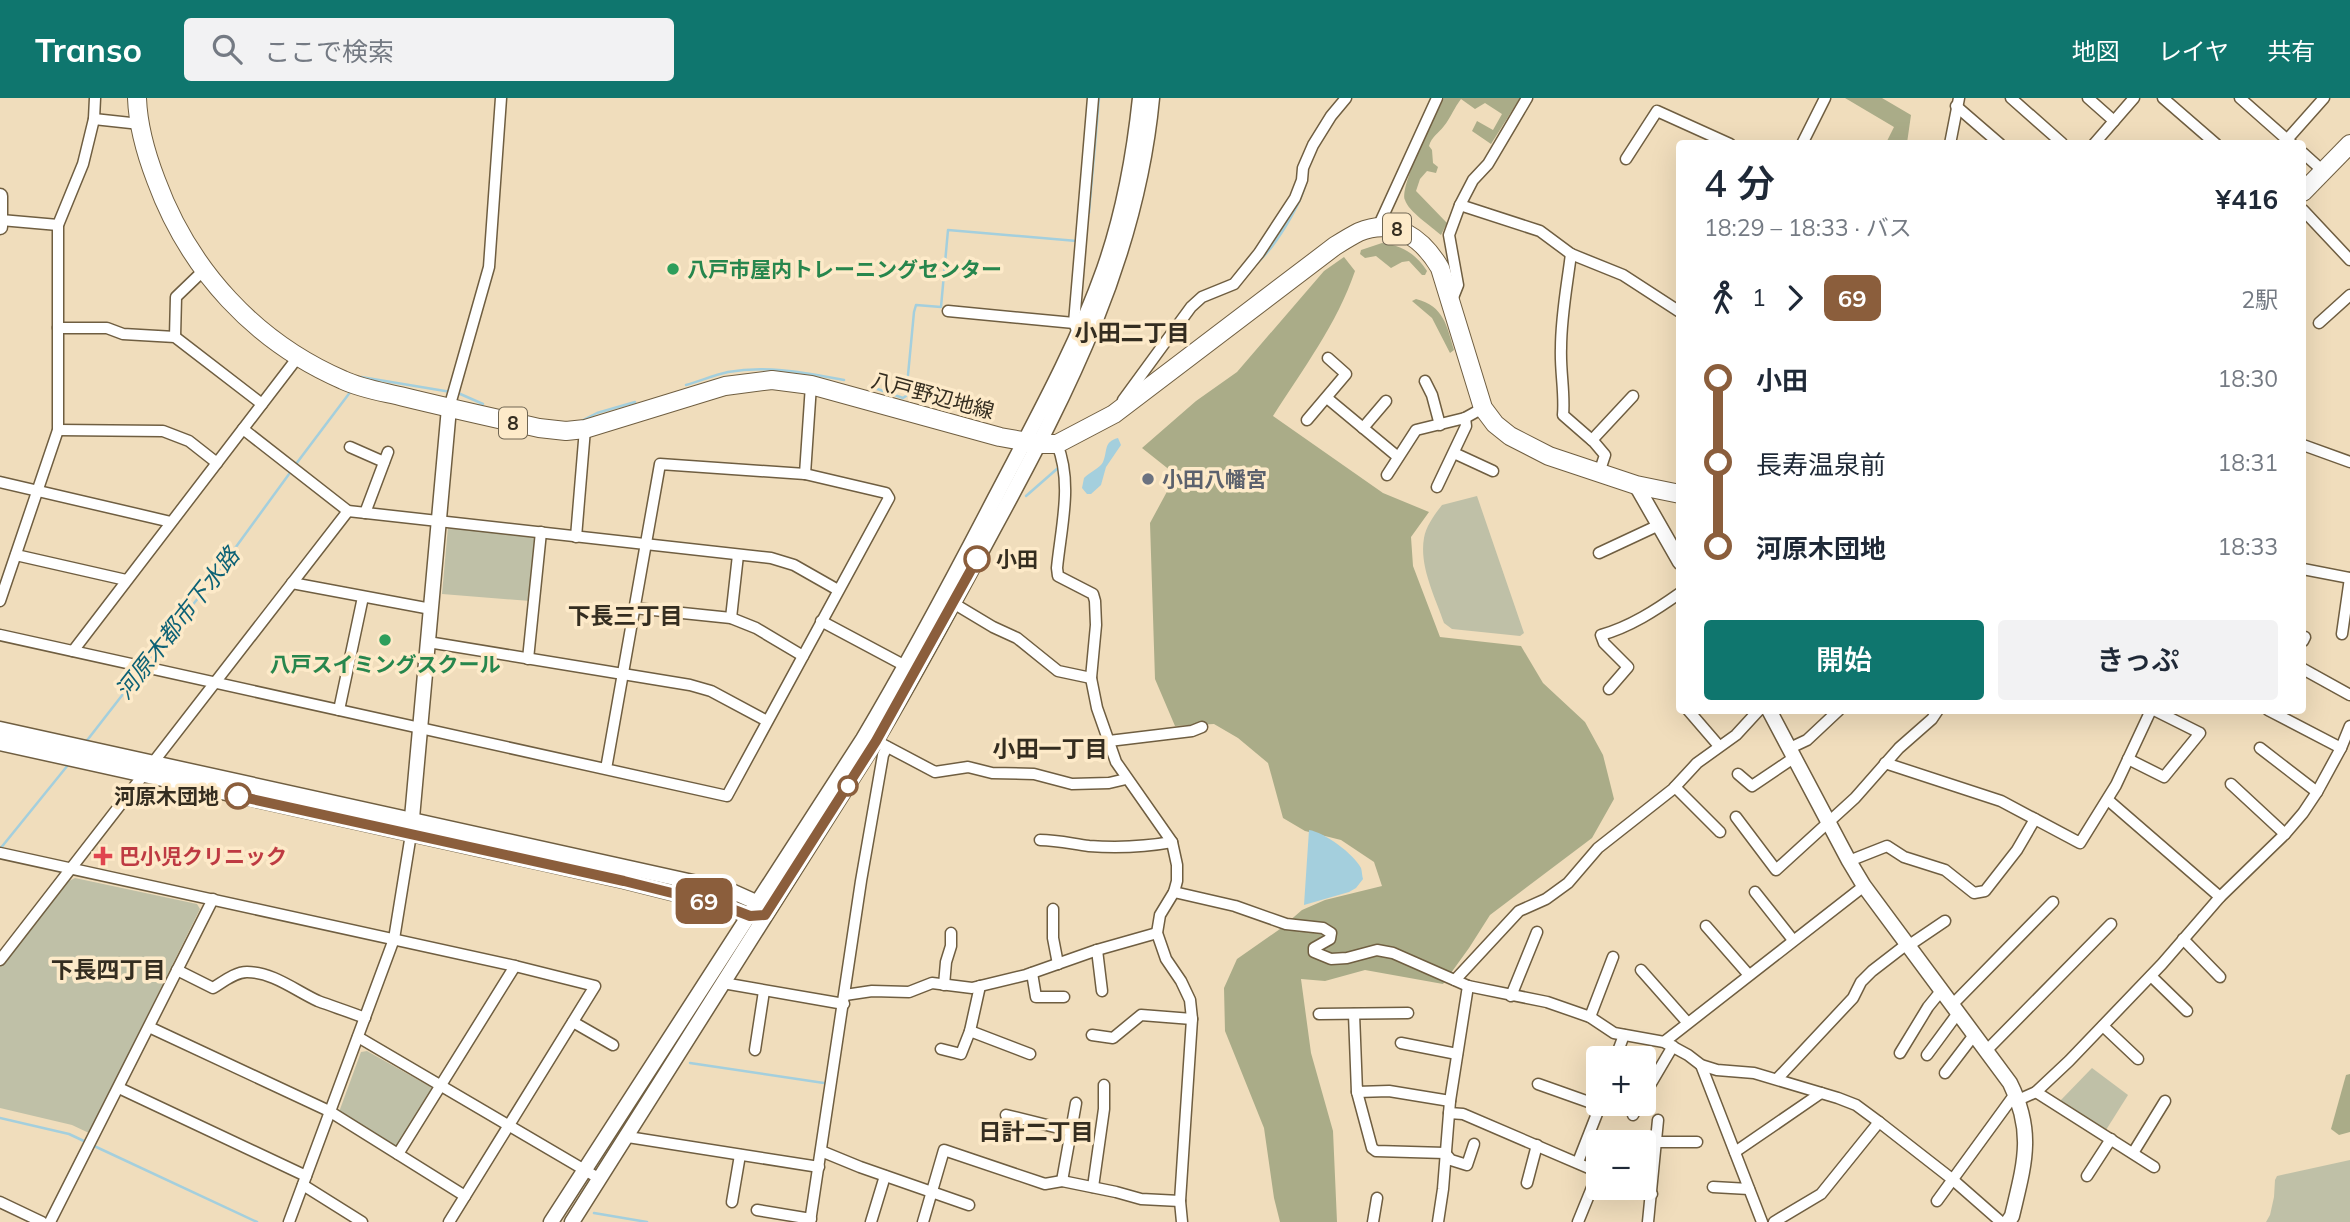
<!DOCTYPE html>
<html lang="ja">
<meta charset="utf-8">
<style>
body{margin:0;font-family:Mulish,"Noto Sans JP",sans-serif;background:#f2f2f3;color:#1f2937;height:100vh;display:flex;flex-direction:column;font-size:26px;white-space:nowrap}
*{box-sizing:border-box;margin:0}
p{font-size:23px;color:#747a83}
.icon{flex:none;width:38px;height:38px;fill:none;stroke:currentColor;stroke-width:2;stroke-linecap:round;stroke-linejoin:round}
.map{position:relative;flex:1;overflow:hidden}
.sheet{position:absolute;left:1676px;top:42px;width:630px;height:574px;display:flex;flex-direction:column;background:#fff;border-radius:7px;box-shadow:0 7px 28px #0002}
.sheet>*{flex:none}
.badge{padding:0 14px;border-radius:10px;font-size:24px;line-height:46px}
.fabs{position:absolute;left:1586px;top:948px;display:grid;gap:14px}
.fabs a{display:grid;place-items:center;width:70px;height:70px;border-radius:7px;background:#fff;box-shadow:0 7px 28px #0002;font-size:35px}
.map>.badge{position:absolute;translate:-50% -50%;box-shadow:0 0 0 4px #fff}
.legs{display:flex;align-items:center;gap:10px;height:77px;padding:0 28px;font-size:23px}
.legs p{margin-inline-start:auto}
.headline{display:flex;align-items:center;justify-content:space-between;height:119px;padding:0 28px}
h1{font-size:38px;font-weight:600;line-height:52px}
.primary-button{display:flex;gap:14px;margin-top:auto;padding:14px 28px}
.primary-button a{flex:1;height:80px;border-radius:7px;background:#0f766e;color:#fff;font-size:28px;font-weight:600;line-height:80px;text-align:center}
.primary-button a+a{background:#f2f2f3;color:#1f2937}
ul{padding:0 28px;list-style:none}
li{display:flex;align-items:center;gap:24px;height:84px;font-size:26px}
li i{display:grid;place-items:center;width:10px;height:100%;margin:0 9px;background:currentColor}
li i::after{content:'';width:18px;height:18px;margin:-9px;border:5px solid;border-radius:50%;background:#fff}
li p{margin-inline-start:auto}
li:first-child i{background:linear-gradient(#0000 50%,currentColor 0)}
li:last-child i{background:linear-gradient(currentColor 50%,#0000 0)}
header{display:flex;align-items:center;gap:42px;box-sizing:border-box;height:98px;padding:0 35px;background:#0f766e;color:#fff}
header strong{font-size:33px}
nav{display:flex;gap:38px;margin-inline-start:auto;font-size:24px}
.search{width:490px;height:63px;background:#f2f2f3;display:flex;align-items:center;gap:18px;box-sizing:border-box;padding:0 24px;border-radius:7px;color:#747a83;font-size:26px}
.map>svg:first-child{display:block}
.green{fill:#bfc0a7}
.forest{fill:#aaac88}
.water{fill:#a4cfdd}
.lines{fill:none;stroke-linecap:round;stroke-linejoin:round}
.stream{stroke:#a4cfdd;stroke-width:2.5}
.minor-casing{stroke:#6f5e41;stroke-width:13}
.tertiary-casing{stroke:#6f5e41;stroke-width:17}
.primary-casing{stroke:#6f5e41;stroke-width:20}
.minor{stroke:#fff;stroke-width:10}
.tertiary{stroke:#fff;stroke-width:14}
.primary{stroke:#fff;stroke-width:18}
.line-1-casing{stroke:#fff;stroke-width:16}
.line-1{stroke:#8b5e3c;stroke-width:10}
.leisure-dot{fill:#2e9e5b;stroke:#fdeac9;stroke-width:2.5}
.worship-dot{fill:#6b7280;stroke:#fdeac9;stroke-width:2.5}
.stop-1-dot{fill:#fff;stroke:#8b5e3c;stroke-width:3.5}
.health-dot{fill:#e0444e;stroke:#fdeac9;stroke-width:2.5}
.labels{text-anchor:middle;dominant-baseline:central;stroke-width:7;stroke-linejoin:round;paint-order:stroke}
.shield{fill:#fdeac9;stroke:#706653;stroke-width:2}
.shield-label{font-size:19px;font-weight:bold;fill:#342d20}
.leisure-label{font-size:21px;font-weight:bold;fill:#27864d;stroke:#fdeac9;text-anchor:start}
.street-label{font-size:21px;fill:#342d20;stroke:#fdeac9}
.worship-label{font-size:21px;font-weight:bold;fill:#5b616d;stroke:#fdeac9;text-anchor:start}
.stop-label{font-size:21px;font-weight:bold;fill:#342d20;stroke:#fdeac9;text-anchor:start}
.health-label{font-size:21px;font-weight:bold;fill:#be3a42;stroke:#fdeac9;text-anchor:start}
.neighbourhood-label{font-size:23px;font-weight:bold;fill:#342d20;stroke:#fdeac9}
.water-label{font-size:23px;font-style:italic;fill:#0c6175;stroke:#fdeac9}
</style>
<header>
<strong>Transo</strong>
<div class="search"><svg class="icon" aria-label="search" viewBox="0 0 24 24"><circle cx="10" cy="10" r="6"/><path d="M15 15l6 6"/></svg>ここで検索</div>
<nav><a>地図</a><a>レイヤ</a><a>共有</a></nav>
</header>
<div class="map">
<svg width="2350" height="1124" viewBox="0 0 2350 1124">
<rect width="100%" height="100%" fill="#f0ddbc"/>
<g class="green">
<path d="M1477,398L1524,535L1520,538L1452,531L1444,525C1435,499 1419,468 1424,440C1426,428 1435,416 1442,407Z"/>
<path d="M448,429L536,438L530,503L442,496Z"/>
<path d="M75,780L197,806L200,811L89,1035L72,1027L0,1010V869L69,783Z"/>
<path d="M367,953L431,989V993L397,1049L339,1014L361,954Z"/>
<path d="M2092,970L2128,997L2106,1032L2060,1003Z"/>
<path d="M2350,1062V1124H2266L2270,1117L2274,1099L2275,1082L2277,1078Z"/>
</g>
<g class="forest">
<path d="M1444,0H1520L1491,46L1472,33L1477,23L1493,32L1502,16L1485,5L1475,11L1461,1C1454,10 1451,19 1444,28C1438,36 1432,38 1429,48L1432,52L1433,65L1438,69L1436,75L1427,73L1420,81L1416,93L1447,125L1441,137C1432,129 1408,113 1405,102C1399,88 1436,17 1444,0Z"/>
<path d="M1845,0H1882L1911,17L1907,45H1886L1894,29Z"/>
<path d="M1382,145C1403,148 1415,155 1427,173L1425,177H1422L1409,163L1402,164L1391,170L1376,158L1365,160L1360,156L1361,152Z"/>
<path d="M1344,159L1355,173C1337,226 1303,271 1273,318L1383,395L1429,414L1411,439L1413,468L1440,539L1521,548L1543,585L1585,624L1603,657L1614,701L1592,740L1490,817L1469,850L1443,886L1365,872L1325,883L1301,881L1311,955L1333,1033L1337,1124H1280L1274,1100L1264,1030L1225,933L1224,890L1237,861L1280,831L1302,812L1325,802L1382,788L1374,764L1341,742L1305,733L1283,720L1268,665L1238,640L1214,626L1175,628L1155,581L1150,425L1176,377L1142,350L1196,303L1237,274L1324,173Z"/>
<path d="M1416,201C1444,208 1447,228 1454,252L1450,255L1432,220L1412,203Z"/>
<path d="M2350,976V1034L2339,1037L2331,1031L2346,977Z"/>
</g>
<g class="water">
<path d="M1118,340L1121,347L1106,369L1101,387L1091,396H1087L1082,390L1084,380C1089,375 1101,369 1103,364C1108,353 1103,344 1118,340Z"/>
<path d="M1309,732C1324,734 1354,756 1361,770C1362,773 1362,778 1363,781L1356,790L1349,794L1304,807Z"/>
</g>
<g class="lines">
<g class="stream">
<path d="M1089,115L1099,0"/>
<path d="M1257,165C1274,150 1301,107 1306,84"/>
<path d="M359,282L361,279L451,294"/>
<path d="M686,287C700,283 714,277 728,274C768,267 805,275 844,282"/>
<path d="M869,288L903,300L906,298L914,214L916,207L941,209L948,132L1077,143"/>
<path d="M458,295L483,306"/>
<path d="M583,322L597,315L635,304"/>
<path d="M296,366L351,293"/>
<path d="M1026,398L1058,370"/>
<path d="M147,565L206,490L292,372"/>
<path d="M85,645L141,573"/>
<path d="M0,751L68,667"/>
<path d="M690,965L824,985"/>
<path d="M0,1020L69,1036L86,1044"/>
<path d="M92,1047L257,1124"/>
<path d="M594,1115L647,1124"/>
</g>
<defs>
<g id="minor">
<path d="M2011,0L2062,45"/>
<path d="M2088,0L2114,23"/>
<path d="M2163,0L2216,46"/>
<path d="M2240,0L2292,46"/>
<path d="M1956,8L2000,46"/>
<path d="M94,21L140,26"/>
<path d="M2284,45L2324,0"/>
<path d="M1802,46L1825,0"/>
<path d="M1950,46L1959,0"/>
<path d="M2094,46L2134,0"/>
<path d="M2303,55L2323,73"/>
<path d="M1626,61L1657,13L1730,46"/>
<path d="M1460,107L1540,133L1571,156L1623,177L1680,214"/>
<path d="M2303,112L2350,162"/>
<path d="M1,122L58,127"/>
<path d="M1378,129L1437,0"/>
<path d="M1571,156C1567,188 1561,218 1561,250C1560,273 1565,295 1563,317L1594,344L1605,357L1599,375"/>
<path d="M1452,202L1458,187L1449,137L1460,107L1473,82L1488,66L1527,0"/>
<path d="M948,213L1074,225"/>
<path d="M2319,225L2350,197"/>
<path d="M58,230H107L123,236L175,239L262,306"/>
<path d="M1078,235L1074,225L1093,0"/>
<path d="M175,239L176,199L203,173"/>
<path d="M1425,283L1432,297L1440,327"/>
<path d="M1327,300L1398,359"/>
<path d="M1123,302L1191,209L1202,199L1234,186L1259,155L1295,100L1302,82L1303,70L1313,47L1331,18L1346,0"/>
<path d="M449,310L489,169L501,0"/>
<path d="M1307,322L1346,276L1328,260"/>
<path d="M1363,330L1386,303"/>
<path d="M243,331L348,413L771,460L794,467L838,492"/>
<path d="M58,332L163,333L189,343L217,365"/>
<path d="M1592,342L1633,298"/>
<path d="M1057,346C1073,385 1061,429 1057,470L1058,478L1093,496L1095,503L1096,527L1091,580L1097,610L1116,664L1172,744L1177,767V783L1174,794L1160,817L1157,835L1166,861L1181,883L1190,902L1192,921L1180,1103L1182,1124"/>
<path d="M2303,347L2350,364"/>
<path d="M350,349L384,364"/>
<path d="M1454,355L1493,373"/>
<path d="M805,376L811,287"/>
<path d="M1387,377L1416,332L1465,320L1483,310"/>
<path d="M0,384L171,424"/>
<path d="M1437,389L1466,328L1465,320"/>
<path d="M365,415L388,354"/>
<path d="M576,439L585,331"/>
<path d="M1599,455L1659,427"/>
<path d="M16,457L126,482"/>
<path d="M2303,471L2350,480"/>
<path d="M292,485L431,511"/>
<path d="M0,503L58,332V127L83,66L94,21L95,0"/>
<path d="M953,505L993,529L1017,540L1058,573L1091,580"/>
<path d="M634,510L731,520L756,530L803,558"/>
<path d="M731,520L738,457"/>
<path d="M821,523L911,571"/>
<path d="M2342,536L2350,480"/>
<path d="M0,537L727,698L889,400L886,395L805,376L660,366L606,671"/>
<path d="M2303,543L2305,539"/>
<path d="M428,544L690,587L711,593L767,623"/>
<path d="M73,553L298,259"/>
<path d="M528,561L541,434"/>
<path d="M2303,571L2350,597"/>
<path d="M1609,591L1628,569L1604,545L1601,537C1630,529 1656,512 1680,495"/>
<path d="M339,612L363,499"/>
<path d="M1688,612L1719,648"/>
<path d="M2268,612L2341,650"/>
<path d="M1109,643L1192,633L1202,629"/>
<path d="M882,646L935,674L968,669L992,675L1034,676L1072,686L1109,685L1126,681"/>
<path d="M1790,650L1807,642L1839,612"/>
<path d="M2260,650L2317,694"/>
<path d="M2128,661L2164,679L2200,635L2154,612"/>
<path d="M1885,665L2001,703L2080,745L2116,687L2151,612"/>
<path d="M1738,676L1752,688L1795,659"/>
<path d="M2231,686L2285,736"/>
<path d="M1675,689L1720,734"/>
<path d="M2108,702L2220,799"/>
<path d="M1736,719L1776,772L1855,700L1899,650L1932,621L1938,612"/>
<path d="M1040,742C1057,742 1073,746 1089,748C1118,750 1144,749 1172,744"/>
<path d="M0,755L515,868L595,888L449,1124"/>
<path d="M1849,763L1887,748L1904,759L1945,772L1974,795L1985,793L2017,752L2035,721"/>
<path d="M1174,794L1235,808L1286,826L1323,830L1331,835L1330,841L1314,850V854L1331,861L1347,860L1377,852L1393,855L1468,888L1547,904L1590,919L1614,935L1664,944L1688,957L1701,967L1717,972L1754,975L1838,1000L1856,1007L1879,1024L1952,1081L2001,1124"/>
<path d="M1755,794L1793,842"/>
<path d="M1053,811V840L1058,866"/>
<path d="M1706,828L1748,876"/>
<path d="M2183,841L2220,879"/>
<path d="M1908,848L1945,823"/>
<path d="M1097,852L1102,893"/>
<path d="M0,862L348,413"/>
<path d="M177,872L213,890C223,884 235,874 247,874C273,874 296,893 318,903C334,909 350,914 365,920"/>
<path d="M1641,872L1687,924"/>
<path d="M1032,875L1036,899H1064"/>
<path d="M2151,878L2187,913"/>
<path d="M1455,882L1519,813L1546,801L1568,785L1598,750L1673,691L1697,665L1736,637L1759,612"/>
<path d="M723,885L844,906"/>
<path d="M944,887L946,864L951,848V835"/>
<path d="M845,897L872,893L909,894L932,885L972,890L1026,877L1097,852L1157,835"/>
<path d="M1511,898L1537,834"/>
<path d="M1952,907L2053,804"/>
<path d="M1319,916L1408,915"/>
<path d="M1354,916L1357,994L1389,993L1450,1003"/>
<path d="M1590,919L1613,859"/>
<path d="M573,924L613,947"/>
<path d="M2103,928L2138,961"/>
<path d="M149,929L329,1013L465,1098"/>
<path d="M970,933L1030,956"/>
<path d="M1092,937L1113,940L1141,917L1192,921"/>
<path d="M358,939L600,1081"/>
<path d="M1664,944L1864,788"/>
<path d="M1401,945L1457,956"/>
<path d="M941,951L961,956L970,933L980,888"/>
<path d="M755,952L764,893"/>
<path d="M1986,953L2111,826"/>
<path d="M1900,955L1928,909L1941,893"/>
<path d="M1927,957L1958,915"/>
<path d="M1615,961L1624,937"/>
<path d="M1701,967L1762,1124"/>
<path d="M1945,975L1974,937"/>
<path d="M1777,981L1853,900L1861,884L1872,873L1907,846"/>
<path d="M1538,986L1600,1008L1578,1064"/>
<path d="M119,990L306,1078"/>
<path d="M1357,994L1372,1050L1376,1053L1445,1055L1451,1062L1467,1067L1474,1046"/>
<path d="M2036,994L2154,1069"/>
<path d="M1643,999L1673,948"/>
<path d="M2018,1002L2036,994L2069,963L2162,866L2220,799L2285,736L2303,715L2317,694L2341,650L2350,628"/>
<path d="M1449,1015L1463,1016L1598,1074"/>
<path d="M1006,1017L1071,1033"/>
<path d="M1633,1017L1639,1006"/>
<path d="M628,1039L819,1069"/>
<path d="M1656,1044H1697"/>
<path d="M821,1053L860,1069L969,1107"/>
<path d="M1735,1054L1821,995"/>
<path d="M2133,1055L2165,1003"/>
<path d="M398,1056L515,868"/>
<path d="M2087,1078L2111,1041"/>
<path d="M1062,1083L1076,1005"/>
<path d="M1527,1085L1537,1047"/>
<path d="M303,1087L362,1124"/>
<path d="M1093,1089L1104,1011V987"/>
<path d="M1713,1089L1749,1091"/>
<path d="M1638,1090L1652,1096"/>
<path d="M1937,1103L2015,996"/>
<path d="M0,1104L42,1124"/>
<path d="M732,1104L740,1057"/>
<path d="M757,1112L811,1121"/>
<path d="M50,1124L213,801"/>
<path d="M289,1124L394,841L411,736"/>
<path d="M810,1124L861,783L883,657L887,649"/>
<path d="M871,1124L885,1078"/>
<path d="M923,1124L944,1052L1045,1086L1062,1083L1116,1094L1141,1101L1180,1103"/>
<path d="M1373,1124L1377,1100"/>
<path d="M1438,1124L1443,1091L1450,1003L1468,888"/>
<path d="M1578,1124L1598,1075"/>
<path d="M1648,1124L1658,1022"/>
<path d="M1774,1124L1821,1096L1879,1024"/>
</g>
<g id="tertiary">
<path d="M0,98V129"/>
<path d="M1636,387L1680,464"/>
<path d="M1769,612L1849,763L1864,788L2010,985C2035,1035 2024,1067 2012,1118L2008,1124"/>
<path d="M0,631L729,792L758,805L765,817L750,818L724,808L624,783L0,645"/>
<path d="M411,731L449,310"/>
<path d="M551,1124L863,641C910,562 953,481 995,400C1034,325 1076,250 1104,171C1123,117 1134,57 1140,0"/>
<path d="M572,1124L876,643C917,573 956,501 994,430C1069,292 1137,159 1152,0"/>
</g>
<g id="primary">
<path d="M137,0C138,28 146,56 156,82C189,172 255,244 343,282C362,291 384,294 404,299C449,310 494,320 539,330L566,333L585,331L725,288L772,282L811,287L1000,339L1039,346H1057L1114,316L1335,148C1343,143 1351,138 1359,134C1395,119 1423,141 1440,170L1483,310L1495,326L1510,338L1549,358L1636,387L1680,396"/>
<path d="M2303,94L2350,46"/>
</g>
</defs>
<use href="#minor" class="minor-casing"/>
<use href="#tertiary" class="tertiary-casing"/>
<use href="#primary" class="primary-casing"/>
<use href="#minor" class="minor"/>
<use href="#tertiary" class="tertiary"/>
<use href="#primary" class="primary"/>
</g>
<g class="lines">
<defs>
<path id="line-1" d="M238,698L624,783L724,808L750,818L765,817L876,643L977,461"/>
</defs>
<use href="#line-1" class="line-1-casing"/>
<use href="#line-1" class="line-1"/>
</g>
<g class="leisure-dot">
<circle cx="673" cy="171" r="7"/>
<circle cx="385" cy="542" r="7"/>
</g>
<circle class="worship-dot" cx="1148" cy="381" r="7"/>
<g class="stop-1-dot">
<circle cx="977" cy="461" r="12"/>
<circle cx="848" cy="688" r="9"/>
<circle cx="238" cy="698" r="12"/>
</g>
<path class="health-dot" d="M99.5 747.5h7v7h7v7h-7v7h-7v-7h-7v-7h7z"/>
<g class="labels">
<g class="shield">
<rect x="1383" y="115.5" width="28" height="31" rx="5"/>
<rect x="499" y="309.5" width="28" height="31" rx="5"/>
</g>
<g class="shield-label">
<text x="1397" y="131">8</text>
<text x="513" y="325">8</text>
</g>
<g class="leisure-label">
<text x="687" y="171">八戸市屋内トレーニングセンター</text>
<text x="385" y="566" text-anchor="middle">八戸スイミングスクール</text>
</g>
<g class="street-label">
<text transform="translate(933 297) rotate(15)">八戸野辺地線</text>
</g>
<g class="worship-label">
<text x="1162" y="381">小田八幡宮</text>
</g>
<g class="stop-label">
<text x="996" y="461">小田</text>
<text x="219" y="698" text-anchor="end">河原木団地</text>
</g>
<g class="health-label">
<text x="119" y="758">巴小児クリニック</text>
</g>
<g class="neighbourhood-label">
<text x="1132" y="234">小田二丁目</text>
<text x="625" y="517">下長三丁目</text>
<text x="1050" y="650">小田一丁目</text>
<text x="108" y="871">下長四丁目</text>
<text x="1036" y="1033">日計二丁目</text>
</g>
<g class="water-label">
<text transform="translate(177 525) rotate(-52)">河原木都市下水路</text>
</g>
</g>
</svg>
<div class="fabs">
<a>+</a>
<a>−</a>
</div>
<b class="badge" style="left:704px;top:803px;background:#8b5e3c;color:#fff">69</b>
<section class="sheet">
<div class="headline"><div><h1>4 分</h1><p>18:29 – 18:33 · バス</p></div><b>¥416</b></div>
<div class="legs"><svg class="icon" aria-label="walk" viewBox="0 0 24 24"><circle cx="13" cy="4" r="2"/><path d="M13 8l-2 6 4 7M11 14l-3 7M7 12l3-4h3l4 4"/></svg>1<svg class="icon" aria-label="forward" viewBox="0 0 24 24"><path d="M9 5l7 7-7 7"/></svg><b class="badge" style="background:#8b5e3c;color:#fff">69</b><p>2駅</p></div>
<ul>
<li><i style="color:#8b5e3c"></i><b>小田</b><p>18:30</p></li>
<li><i style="color:#8b5e3c"></i><span>長寿温泉前</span><p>18:31</p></li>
<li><i style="color:#8b5e3c"></i><b>河原木団地</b><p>18:33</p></li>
</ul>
<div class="primary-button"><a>開始</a><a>きっぷ</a></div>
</section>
</div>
